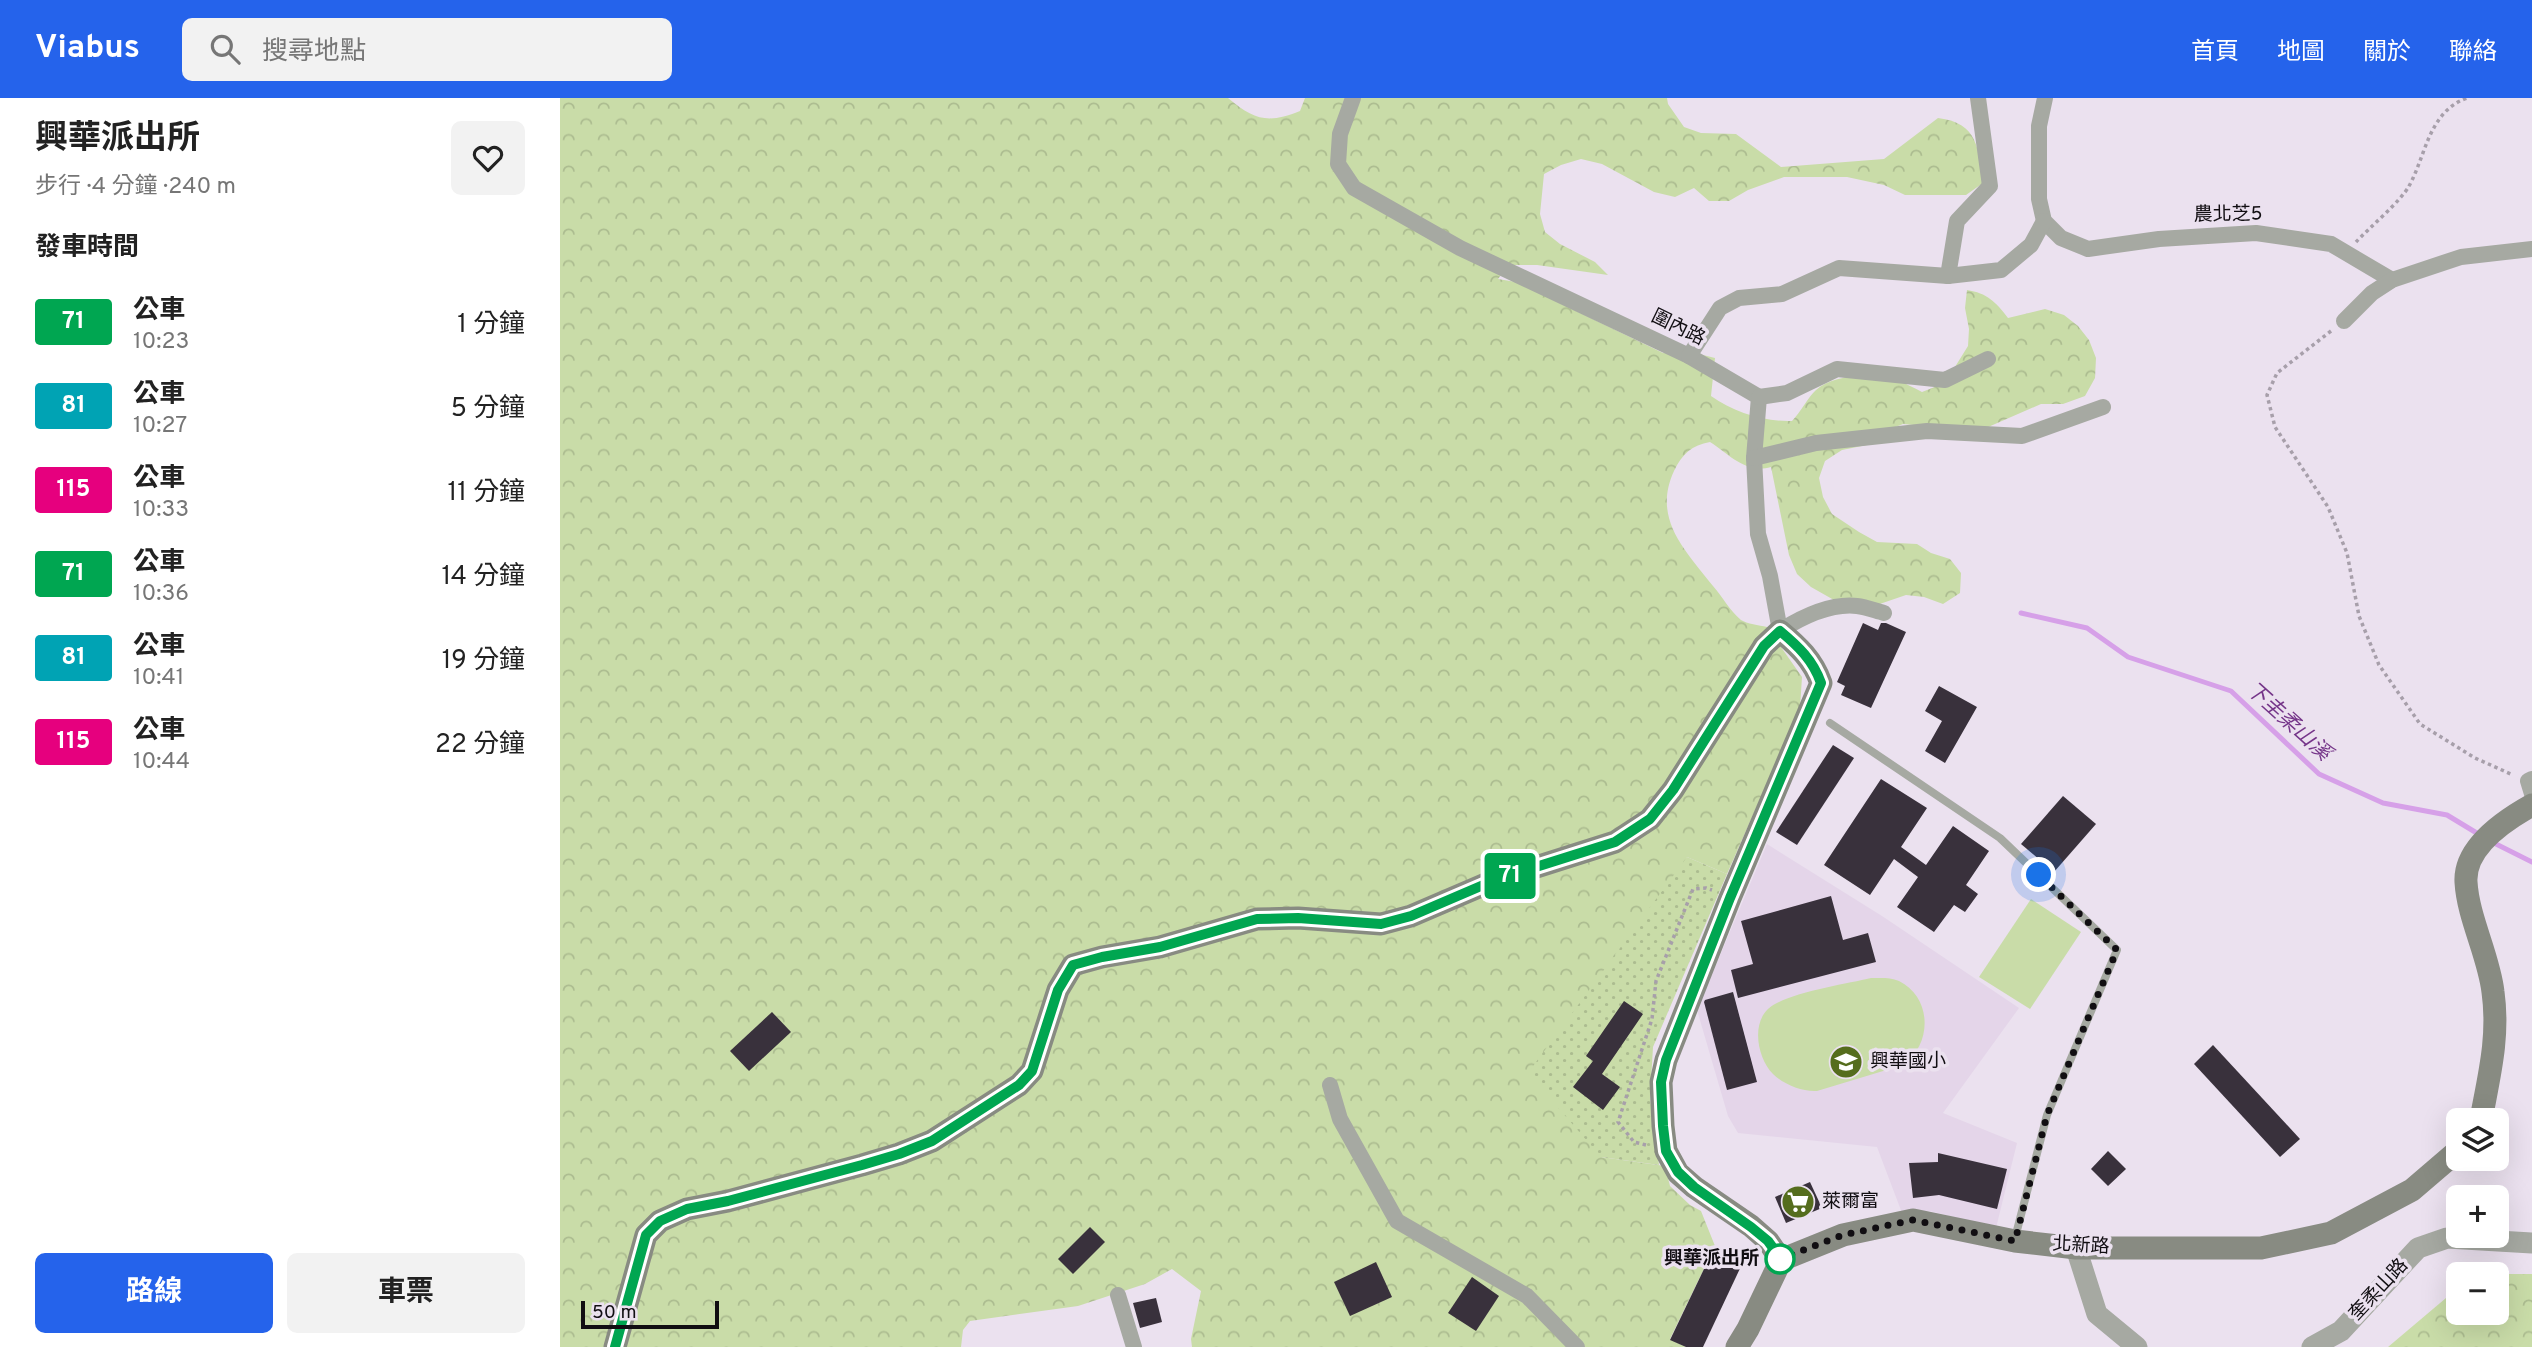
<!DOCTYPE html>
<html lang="zh-TW">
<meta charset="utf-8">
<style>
body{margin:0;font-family:Overpass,"Noto Sans TC",sans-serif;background:#f2f2f2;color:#222;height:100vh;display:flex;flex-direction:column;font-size:26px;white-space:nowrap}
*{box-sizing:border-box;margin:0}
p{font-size:23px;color:#767676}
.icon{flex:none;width:38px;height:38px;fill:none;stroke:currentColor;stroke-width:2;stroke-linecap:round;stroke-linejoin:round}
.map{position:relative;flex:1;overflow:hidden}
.side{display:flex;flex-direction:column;background:#fff;width:560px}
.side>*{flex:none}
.badge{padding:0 14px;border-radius:5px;font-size:24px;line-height:46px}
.tools{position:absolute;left:1886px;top:1010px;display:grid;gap:14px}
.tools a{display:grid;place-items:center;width:63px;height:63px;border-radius:10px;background:#fff;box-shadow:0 7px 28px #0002;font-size:35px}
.scale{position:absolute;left:21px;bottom:18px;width:138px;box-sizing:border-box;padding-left:7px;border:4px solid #110e12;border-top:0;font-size:19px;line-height:24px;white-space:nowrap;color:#110e12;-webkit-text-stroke:5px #ebe1ef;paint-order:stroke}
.you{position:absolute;width:35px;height:35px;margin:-18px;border:5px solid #fff;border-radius:50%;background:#1a73e8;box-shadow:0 0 0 10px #1a73e833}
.map>.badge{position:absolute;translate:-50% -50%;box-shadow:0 0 0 4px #fff}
h2{padding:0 35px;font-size:26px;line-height:63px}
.round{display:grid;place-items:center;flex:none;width:74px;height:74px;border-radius:10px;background:#f2f2f2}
.overview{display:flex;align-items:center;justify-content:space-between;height:119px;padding:0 35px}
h1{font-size:33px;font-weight:700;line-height:52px}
.action{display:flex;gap:14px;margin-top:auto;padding:14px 35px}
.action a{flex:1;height:80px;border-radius:10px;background:#2563eb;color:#fff;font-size:28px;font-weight:700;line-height:80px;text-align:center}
.action a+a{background:#f2f2f2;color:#222}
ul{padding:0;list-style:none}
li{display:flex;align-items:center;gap:21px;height:84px;padding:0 35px}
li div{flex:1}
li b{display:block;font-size:26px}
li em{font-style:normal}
li .badge{min-width:77px;font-weight:700;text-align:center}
header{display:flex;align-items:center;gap:42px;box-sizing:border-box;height:98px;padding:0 35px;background:#2563eb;color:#fff}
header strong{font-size:33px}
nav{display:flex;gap:38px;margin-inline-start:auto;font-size:24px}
.search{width:490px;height:63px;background:#f2f2f2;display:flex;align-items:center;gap:18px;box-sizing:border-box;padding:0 24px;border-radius:10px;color:#767676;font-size:26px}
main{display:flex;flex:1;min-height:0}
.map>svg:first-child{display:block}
.built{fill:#e4d5e9}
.grass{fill:#c9dca8}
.forest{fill:url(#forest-crowns)}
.park{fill:url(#park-dots)}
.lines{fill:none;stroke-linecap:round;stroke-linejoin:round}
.stream{stroke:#d6a0e8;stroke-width:5}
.building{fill:#39313c}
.path{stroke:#a79faa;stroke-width:3.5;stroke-dasharray:3.5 3.5;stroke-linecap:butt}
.service{stroke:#a6a9a2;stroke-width:8}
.minor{stroke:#a6a9a2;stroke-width:16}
.tertiary{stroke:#a6a9a2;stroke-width:21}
.secondary{stroke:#888b82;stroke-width:23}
.line-casing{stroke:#fff;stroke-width:16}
.line{stroke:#00a651;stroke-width:10}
.walk{stroke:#110e12;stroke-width:7;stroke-dasharray:0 12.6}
.stop-dot{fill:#fff;stroke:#00a651;stroke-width:3.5}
.labels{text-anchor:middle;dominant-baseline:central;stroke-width:7;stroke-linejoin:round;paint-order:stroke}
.street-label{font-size:19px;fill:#110e12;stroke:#ebe1ef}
.poi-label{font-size:19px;fill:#110e12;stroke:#ebe1ef;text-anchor:start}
.stop-label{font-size:19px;font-weight:bold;fill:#110e12;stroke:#ebe1ef;text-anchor:end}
.water-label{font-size:21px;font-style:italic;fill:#753589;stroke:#ebe1ef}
</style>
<header>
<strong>Viabus</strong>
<div class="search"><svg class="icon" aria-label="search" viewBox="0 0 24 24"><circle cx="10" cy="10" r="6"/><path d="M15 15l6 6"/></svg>搜尋地點</div>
<nav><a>首頁</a><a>地圖</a><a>關於</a><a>聯絡</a></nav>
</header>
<main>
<section class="side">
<div class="overview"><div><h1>興華派出所</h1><p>步行 · 4 分鐘 · 240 m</p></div><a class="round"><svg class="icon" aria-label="heart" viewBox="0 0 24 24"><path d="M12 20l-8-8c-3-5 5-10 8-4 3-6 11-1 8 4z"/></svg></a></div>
<h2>發車時間</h2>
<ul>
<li><span class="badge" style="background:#00a651;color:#fff">71</span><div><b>公車</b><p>10:23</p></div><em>1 分鐘</em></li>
<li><span class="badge" style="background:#00a3b4;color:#fff">81</span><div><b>公車</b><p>10:27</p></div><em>5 分鐘</em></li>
<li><span class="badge" style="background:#e6007e;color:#fff">115</span><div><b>公車</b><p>10:33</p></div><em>11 分鐘</em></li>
<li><span class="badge" style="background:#00a651;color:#fff">71</span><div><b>公車</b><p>10:36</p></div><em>14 分鐘</em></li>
<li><span class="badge" style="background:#00a3b4;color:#fff">81</span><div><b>公車</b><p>10:41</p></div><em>19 分鐘</em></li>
<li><span class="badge" style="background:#e6007e;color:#fff">115</span><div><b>公車</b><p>10:44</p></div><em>22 分鐘</em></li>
</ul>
<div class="action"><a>路線</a><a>車票</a></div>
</section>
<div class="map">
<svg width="1972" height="1249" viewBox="0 0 1972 1249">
<defs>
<pattern id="forest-crowns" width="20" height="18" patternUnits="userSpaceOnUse" patternTransform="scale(1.75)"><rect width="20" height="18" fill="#c9dca8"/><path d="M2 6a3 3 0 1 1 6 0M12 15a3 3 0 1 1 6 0" fill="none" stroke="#acbc90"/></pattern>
<pattern id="park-dots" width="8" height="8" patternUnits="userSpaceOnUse" patternTransform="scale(1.75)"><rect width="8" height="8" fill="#c9dca8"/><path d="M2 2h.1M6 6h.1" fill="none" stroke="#acbc90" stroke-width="1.8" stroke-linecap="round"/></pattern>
</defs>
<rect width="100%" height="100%" fill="#ebe1ef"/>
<path class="built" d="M1207,746L1322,818L1459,910L1383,1015L1457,1045L1436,1130L1370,1113L1342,1115L1317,1049L1178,1035L1168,1018L1137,912Z"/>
<g class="grass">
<path d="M1471,801L1521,834L1470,911L1419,879Z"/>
<path d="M1311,880C1320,880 1330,879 1339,883C1373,900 1372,947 1343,967L1257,993C1242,994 1223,986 1213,976C1198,961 1191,927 1208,911C1225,895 1286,886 1311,880Z"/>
</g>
<g class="forest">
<path d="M0,0H668C694,22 708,26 740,13L745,0H1107L1108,6L1124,29L1141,35L1176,36L1221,69L1324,61L1378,20C1419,25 1418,51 1423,85L1406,97H1345L1324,87L1287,79H1224L1188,92L1169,103H1149L1134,90L1115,99L1094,94L1042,66L1021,61L1001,67L984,76L980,116L985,134L1000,146L1035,164L1048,177L977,167H949L938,181L956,184L1103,255L1139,256L1155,260L1151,298C1174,314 1204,324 1232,323C1241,314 1248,299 1256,292C1273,276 1316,274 1337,282C1345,285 1354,290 1362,294L1385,285L1408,248L1409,231L1405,210L1407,192C1427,195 1436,204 1448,220L1485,211L1504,217L1518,228L1529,242L1536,260L1535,280L1525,298L1503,306H1481L1419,333L1343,326L1323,334L1307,347L1282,352L1265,363L1259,380L1263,399L1272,416L1299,434L1317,444L1357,446L1371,455L1390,461L1401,475L1400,495L1383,506L1364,499L1346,497L1308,510H1288L1251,489L1237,476L1229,457L1211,369C1186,376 1170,357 1150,344C1132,347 1122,356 1114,373C1092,421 1125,452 1153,488C1162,498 1170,513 1181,522C1187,526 1199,527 1207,529L1242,579L1240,610L1167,776L1127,759L1041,1059L1105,1068L1110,1088L1130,1107L1141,1113L1155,1148L1110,1241L1126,1249H632L631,1241L641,1193L612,1171L585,1186L518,1208L410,1223L403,1232L401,1249H0Z"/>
<path d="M1915,1176H1972V1249H1828L1899,1189V1214H1937V1176Z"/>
</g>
<path class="park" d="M1127,759L1167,776L1093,949L1090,1000L1099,1067L1041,1059L968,975Z"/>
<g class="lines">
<g class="stream">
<path d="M1461,515L1527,530L1568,559L1671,593L1759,676L1823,705L1887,717L1920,737"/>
<path d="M1932,744L1972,764"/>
</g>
</g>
<g class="building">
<path d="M1303,525L1318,532L1321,525H1326L1346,534L1311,610L1281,597L1285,588L1277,584Z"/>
<path d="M1379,588L1417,609L1385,665L1365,653L1382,623L1365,613Z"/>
<path d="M1273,647L1294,660L1237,747L1216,734Z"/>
<path d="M1321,681L1367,710L1341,749L1366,767L1393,728L1429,753L1406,787L1418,796L1405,814L1394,807L1374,834L1337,809L1358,779L1334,761L1310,797L1264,767Z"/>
<path d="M1503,698L1536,726L1494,774L1461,746Z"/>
<path d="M1271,798L1283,842L1308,835L1316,864L1178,900L1171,872L1193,866L1181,823Z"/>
<path d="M1173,894L1197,984L1167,992L1144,904L1145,902Z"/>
<path d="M1064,903L1083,916L1042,976L1060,989L1043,1012L1013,989L1033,963L1026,958Z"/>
<path d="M212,914L231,934L189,973L170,953Z"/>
<path d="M1653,947L1740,1041L1720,1059L1634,966Z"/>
<path d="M1548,1053L1566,1071L1548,1088L1531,1071Z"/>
<path d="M1378,1055L1447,1071L1437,1111L1379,1097L1353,1100L1349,1065L1378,1064Z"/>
<path d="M1250,1084L1262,1110L1226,1125L1215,1099Z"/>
<path d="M530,1129L545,1144L513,1176L498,1161Z"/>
<path d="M1155,1148L1184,1162L1143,1249H1126L1110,1242Z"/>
<path d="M816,1164L832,1199L790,1218L774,1184Z"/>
<path d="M912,1179L939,1198L916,1233L888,1215Z"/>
<path d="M596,1200L602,1224L580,1230L573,1205Z"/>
</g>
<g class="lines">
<g class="path">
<path d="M1796,144C1809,130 1841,103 1849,88C1866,58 1868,14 1907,0"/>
<path d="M1771,233L1717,275L1707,297L1715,329L1768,409L1787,455L1799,518L1819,567L1860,626L1915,660L1953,677"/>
<path d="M1086,1047L1074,1044L1058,1024L1092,921L1096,883L1133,791L1146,790L1152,792"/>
</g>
<path class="service" d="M1270,625L1440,740L1557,852L1487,1017L1455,1140"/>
<g class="minor">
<path d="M793,0L780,36L778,66L794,90L900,150L1129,258L1199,299L1194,360L1198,436L1210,478L1220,533C1242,519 1270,505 1297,508C1306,509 1316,513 1324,515"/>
<path d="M1485,0L1479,28V101L1484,123L1501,140L1528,151L1599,141L1696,135L1771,146L1832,182"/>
<path d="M1388,178L1397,123L1430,88L1418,0"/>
<path d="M1784,223L1812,195L1832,182L1901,159L1972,151"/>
<path d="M1129,258L1160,210L1179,200L1222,196L1279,170L1388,178L1441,172L1471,147L1484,123"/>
<path d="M1199,299L1227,295L1277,271L1385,282L1428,261"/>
<path d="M1194,360L1256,345L1367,333L1462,338L1543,309"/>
<path d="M1972,681L1968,683L1972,696"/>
<path d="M770,987L780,1021L837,1123L967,1198L1017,1249"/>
<path d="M558,1197L574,1249"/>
</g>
<g class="tertiary">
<path d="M1516,1150L1537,1216L1577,1249"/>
<path d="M1752,1249L1781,1233L1858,1150L1887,1140L1972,1145"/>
</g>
<g class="secondary">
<path d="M1918,1022L1922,1016C1930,974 1939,937 1933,894C1929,858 1908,820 1906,784C1904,749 1945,722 1972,707"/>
<path d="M55,1249L86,1137L100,1123L127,1111L168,1103L302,1067L339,1056L372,1043L459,987L472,973L498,892L513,867L542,859L600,849L697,821L738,820L821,826L851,818L935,782L1055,744L1090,721L1113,692L1204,548L1220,533C1238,548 1253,562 1261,585L1170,800L1106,962L1101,984L1103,1028L1106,1053L1118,1075L1134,1089L1191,1128L1208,1143L1221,1162"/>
<path d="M1177,1249L1188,1231L1221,1162L1283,1137L1353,1122L1455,1143L1516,1150H1701L1771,1135L1852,1092L1894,1056L1899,1050"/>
</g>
</g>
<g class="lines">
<defs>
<path id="line" d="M55,1249L86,1137L100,1123L127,1111L168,1103L302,1067L339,1056L372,1043L459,987L472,973L498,892L513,867L542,859L600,849L697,821L738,820L821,826L851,818L935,782L1055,744L1090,721L1113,692L1204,548L1220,533C1238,548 1253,562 1261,585L1170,800L1106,962L1101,984L1103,1028L1106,1053L1118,1074L1134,1089L1191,1129L1208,1143L1221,1161"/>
</defs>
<use href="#line" class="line-casing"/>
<use href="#line" class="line"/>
<path class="walk" d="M1220,1161L1283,1137L1353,1122L1455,1143L1487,1017L1557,852L1479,777"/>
</g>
<defs>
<symbol id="school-disc" viewBox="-11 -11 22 22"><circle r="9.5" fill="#556d1d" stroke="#ebe1ef"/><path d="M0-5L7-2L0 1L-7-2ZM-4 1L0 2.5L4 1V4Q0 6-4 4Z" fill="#fff"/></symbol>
<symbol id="supermarket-disc" viewBox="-11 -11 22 22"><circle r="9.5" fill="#556d1d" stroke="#ebe1ef"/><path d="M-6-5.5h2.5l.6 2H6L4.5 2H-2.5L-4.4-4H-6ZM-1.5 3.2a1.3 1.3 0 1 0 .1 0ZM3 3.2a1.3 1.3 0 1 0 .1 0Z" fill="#fff"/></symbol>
</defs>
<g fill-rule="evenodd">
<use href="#school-disc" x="1267" y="945" width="38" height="38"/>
<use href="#supermarket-disc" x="1219" y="1085" width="38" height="38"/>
</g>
<circle class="stop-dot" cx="1220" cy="1161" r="14"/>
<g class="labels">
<g class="street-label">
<text transform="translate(1668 117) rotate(-1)">農北芝5</text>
<text transform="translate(1118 230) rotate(26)">圍內路</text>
<text transform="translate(1521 1148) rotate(3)">北新路</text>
<text transform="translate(1819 1192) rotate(-47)">奎柔山路</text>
</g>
<g class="poi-label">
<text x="1310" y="964">興華國小</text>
<text x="1262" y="1104">萊爾富</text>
</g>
<g class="stop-label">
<text x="1199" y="1161">興華派出所</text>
</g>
<g class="water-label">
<text transform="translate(1728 624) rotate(42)">下圭柔山溪</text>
</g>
</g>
</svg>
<div class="tools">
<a><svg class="icon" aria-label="layers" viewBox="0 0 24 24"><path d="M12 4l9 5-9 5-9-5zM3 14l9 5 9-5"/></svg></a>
<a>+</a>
<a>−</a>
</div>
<div class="scale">50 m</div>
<div class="you" style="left:1479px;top:777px"></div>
<b class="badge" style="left:950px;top:778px;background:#00a651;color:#fff">71</b>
</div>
</main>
